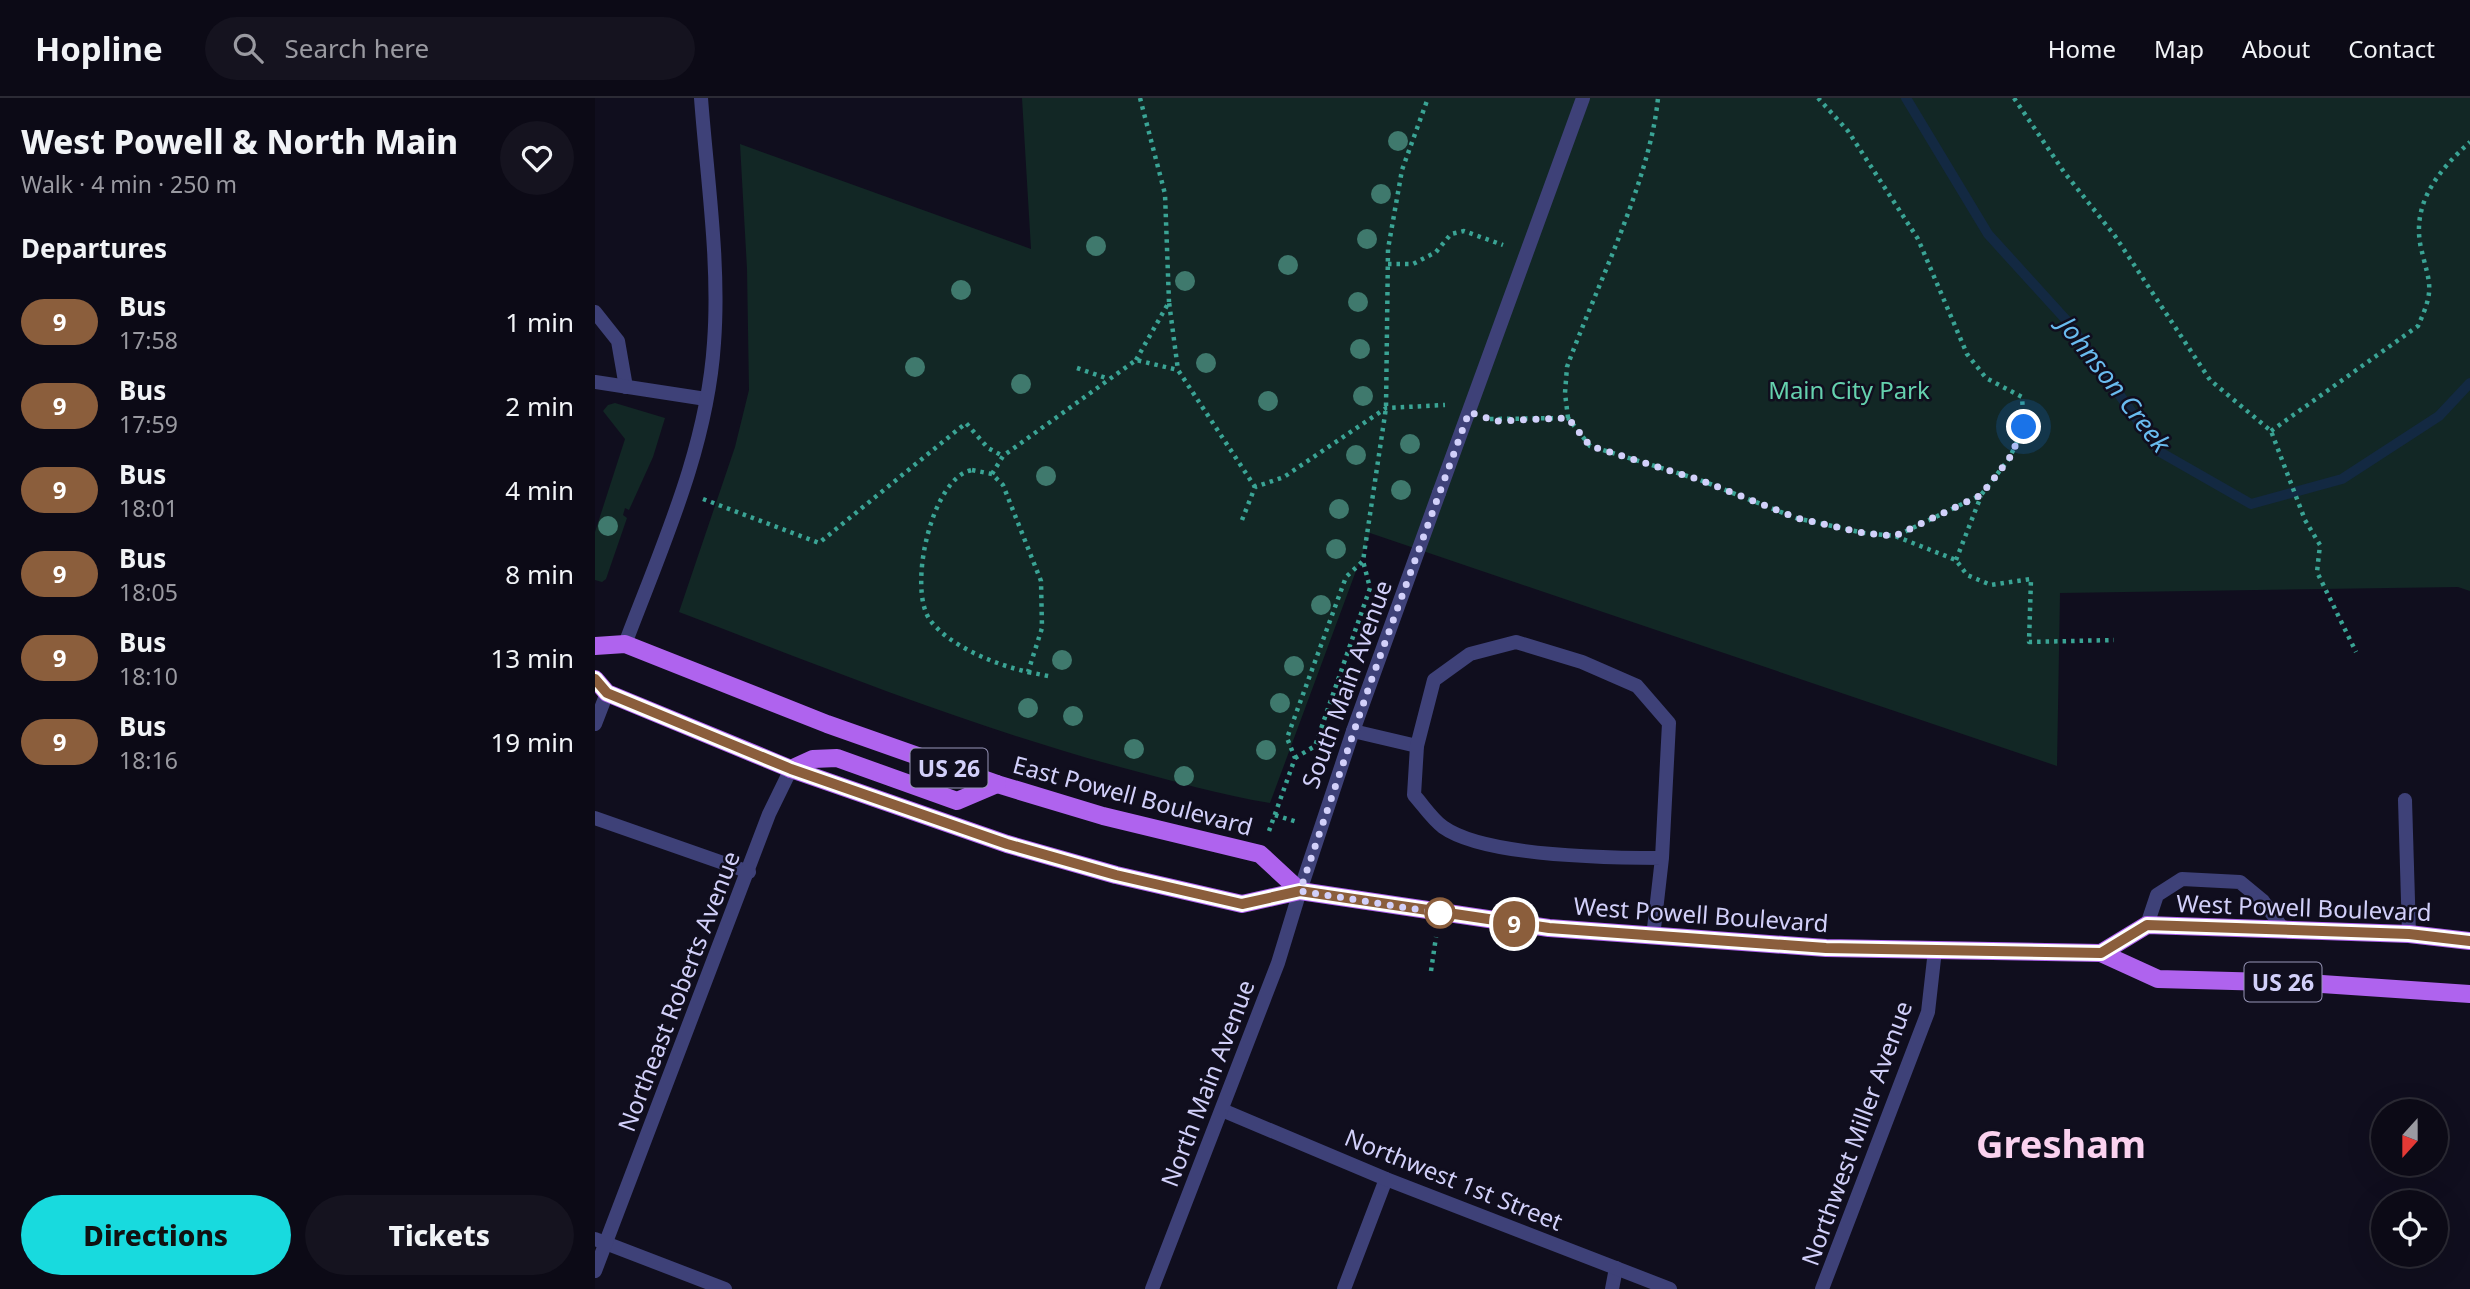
<!DOCTYPE html>
<meta charset="utf-8">
<style>
body{margin:0;font-family:"Noto Sans",sans-serif;background:#15131f;color:#f1f3f6;height:100vh;display:flex;flex-direction:column;font-size:26px;white-space:nowrap}
*{box-sizing:border-box;margin:0}
p{font-size:23px;color:#9a9aa1}
.icon{flex:none;width:38px;height:38px;fill:none;stroke:currentColor;stroke-width:2;stroke-linecap:round;stroke-linejoin:round}
.map{position:relative;flex:1;overflow:hidden}
.details{display:flex;flex-direction:column;background:#0c0a16;width:595px}
.details>*{flex:none}
.badge{padding:0 14px;border-radius:23px;font-size:24px;line-height:46px}
.needle{width:46px;rotate:201deg}
.buttons{position:absolute;left:1776px;top:1001px;display:grid;gap:14px}
.buttons a{display:grid;place-items:center;width:77px;height:77px;border-radius:50%;background:#0c0a16;box-shadow:0 7px 28px #0002,0 0 0 2px #2c2b35;font-size:35px}
.you{position:absolute;width:35px;height:35px;margin:-18px;border:5px solid #fff;border-radius:50%;background:#1a73e8;box-shadow:0 0 0 10px #1a73e833}
.map>.badge{position:absolute;translate:-50% -50%;box-shadow:0 0 0 4px #fff}
h2{padding:0 21px;font-size:26px;line-height:63px}
.round{display:grid;place-items:center;flex:none;width:74px;height:74px;border-radius:37px;background:#15131f}
.head{display:flex;align-items:center;justify-content:space-between;height:119px;padding:0 21px}
h1{font-size:33px;font-weight:800;line-height:52px}
.button{display:flex;gap:14px;margin-top:auto;padding:14px 21px}
.button a{flex:1;height:80px;border-radius:42px;background:#18dade;color:#111;font-size:28px;font-weight:800;line-height:80px;text-align:center}
.button a+a{background:#15131f;color:#f1f3f6}
ul{padding:0;list-style:none}
li{display:flex;align-items:center;gap:21px;height:84px;padding:0 21px}
li div{flex:1}
li b{display:block;font-size:26px}
li em{font-style:normal}
li .badge{min-width:77px;font-weight:700;text-align:center}
header{display:flex;align-items:center;gap:42px;box-sizing:border-box;height:98px;padding:0 35px;background:#0c0a16;border-bottom:2px solid #2c2b35}
header strong{font-size:33px}
nav{display:flex;gap:38px;margin-inline-start:auto;font-size:24px}
.search{width:490px;height:63px;background:#15131f;display:flex;align-items:center;gap:18px;box-sizing:border-box;padding:0 24px;border-radius:38px;color:#9a9aa1;font-size:26px}
main{display:flex;flex:1;min-height:0}
.map>svg:first-child{display:block}
.green{fill:#122725}
.lines{fill:none;stroke-linecap:round;stroke-linejoin:round}
.stream{stroke:#132942;stroke-width:10}
.path{stroke:#3aa495;stroke-width:4.5;stroke-dasharray:3.5 5;stroke-linecap:butt}
.service{stroke:#3e4178;stroke-width:14}
.minor{stroke:#3e4178;stroke-width:14}
.tertiary{stroke:#3e4178;stroke-width:14}
.primary{stroke:#af63ee;stroke-width:18}
.tree{fill:#3f796d}
.line-casing{stroke:#fff;stroke-width:16}
.line{stroke:#8b5e3c;stroke-width:10}
.walk{stroke:#d2d0fa;stroke-width:7;stroke-dasharray:0 12.6}
.stop-dot{fill:#fff;stroke:#8b5e3c;stroke-width:3.5}
.labels{text-anchor:middle;dominant-baseline:central;stroke-width:5;stroke-linejoin:round;paint-order:stroke}
.shield{fill:#100e1e;stroke:#9896b8;stroke-width:2}
.shield-label{font-size:23px;font-weight:bold;fill:#d2d0fa}
.park-label{font-size:24px;fill:#65d1ae;stroke:#100e1e}
.street-label{font-size:24px;fill:#d2d0fa;stroke:#100e1e}
.water-label{font-size:26px;font-style:italic;fill:#69bbef;stroke:#100e1e}
.town-label{font-size:38px;font-weight:bold;fill:#fad2ef;stroke:#100e1e}
</style>
<header>
<strong>Hopline</strong>
<div class="search"><svg class="icon" aria-label="search" viewBox="0 0 24 24"><circle cx="10" cy="10" r="6"/><path d="M15 15l6 6"/></svg>Search here</div>
<nav><a>Home</a><a>Map</a><a>About</a><a>Contact</a></nav>
</header>
<main>
<section class="details">
<div class="head"><div><h1>West Powell &amp; North Main</h1><p>Walk · 4 min · 250 m</p></div><a class="round"><svg class="icon" aria-label="heart" viewBox="0 0 24 24"><path d="M12 20l-8-8c-3-5 5-10 8-4 3-6 11-1 8 4z"/></svg></a></div>
<h2>Departures</h2>
<ul>
<li><span class="badge" style="background:#8b5e3c;color:#fff">9</span><div><b>Bus</b><p>17:58</p></div><em>1 min</em></li>
<li><span class="badge" style="background:#8b5e3c;color:#fff">9</span><div><b>Bus</b><p>17:59</p></div><em>2 min</em></li>
<li><span class="badge" style="background:#8b5e3c;color:#fff">9</span><div><b>Bus</b><p>18:01</p></div><em>4 min</em></li>
<li><span class="badge" style="background:#8b5e3c;color:#fff">9</span><div><b>Bus</b><p>18:05</p></div><em>8 min</em></li>
<li><span class="badge" style="background:#8b5e3c;color:#fff">9</span><div><b>Bus</b><p>18:10</p></div><em>13 min</em></li>
<li><span class="badge" style="background:#8b5e3c;color:#fff">9</span><div><b>Bus</b><p>18:16</p></div><em>19 min</em></li>
</ul>
<div class="button"><a>Directions</a><a>Tickets</a></div>
</section>
<div class="map">
<svg width="1875" height="1191" viewBox="0 0 1875 1191">
<rect width="100%" height="100%" fill="#100e1e"/>
<g class="green">
<path d="M427,0H1875V493L1863,489L1465,495L1462,668L775,435L675,705C625,697 575,682 525,669C374,628 230,570 84,514L140,349L154,292L152,171L145,46L436,151Z"/>
<path d="M20,305L70,320L58,359L34,412L30,410L28,417L32,420L11,481L7,484L0,482V434L30,341L8,313L13,307Z"/>
</g>
<g class="lines">
<path class="stream" d="M1311,0L1393,136L1473,224L1565,354L1656,406L1747,381L1844,318L1875,285"/>
<g class="path">
<path d="M545,0L570,96L574,204"/>
<path d="M1223,0L1253,33L1323,141L1372,256L1391,280L1427,299L1429,329L1414,361L1386,397L1301,438"/>
<path d="M1419,0L1469,74L1520,138L1615,282L1676,333L1710,422L1725,447L1722,474L1761,554"/>
<path d="M793,166H818L841,154L856,136L869,133L908,147"/>
<path d="M541,262L574,204L583,272"/>
<path d="M482,270L514,281"/>
<path d="M973,320L970,295L972,269C1001,189 1055,83 1063,0"/>
<path d="M895,321L973,320L995,348L1105,382L1201,420L1269,435L1300,438L1361,462L1372,477L1396,487L1436,481L1434,544L1519,542"/>
<path d="M1676,333L1823,228C1840,190 1835,188 1826,150C1816,105 1844,72 1875,44"/>
<path d="M377,372L397,376L408,387L446,483L447,530L433,574C402,567 355,549 335,522C312,490 337,379 377,372Z"/>
<path d="M397,376L408,358L541,262L583,272L660,389"/>
<path d="M108,401L224,445L371,325L393,350L408,358"/>
<path d="M647,422L660,389L689,379L791,310L850,307"/>
<path d="M1361,462L1386,398"/>
<path d="M433,574L458,579"/>
<path d="M700,660L720,648L775,490L768,463"/>
<path d="M680,717L702,724"/>
<path d="M674,733L700,660L692,640L751,479L768,463L791,310L793,151L807,72L833,0"/>
<path d="M836,873L841,839"/>
</g>
<g class="service">
<path d="M0,214L23,243L31,289"/>
<path d="M0,284L111,301"/>
<path d="M844,395L988,0"/>
<path d="M0,626L12,595"/>
<path d="M758,633L822,648"/>
<path d="M1810,702L1814,836"/>
<path d="M0,720L154,774"/>
<path d="M1552,827L1562,797L1587,781L1645,784L1668,803L1688,831"/>
<path d="M1058,839L1067,760L1074,625L1042,588L987,564L921,544L875,556L839,582L822,648L819,697C828,707 837,721 848,729C890,759 1015,760 1067,760"/>
<path d="M749,1191L791,1081"/>
<path d="M1017,1191L1021,1170"/>
</g>
<g class="minor">
<path d="M30,546C67,448 112,351 119,245C125,165 112,80 106,0"/>
<path d="M705,793L758,633L844,395"/>
<path d="M0,1141L130,1191"/>
<path d="M0,1173L174,716L196,671"/>
<path d="M1227,1191L1333,914L1340,852"/>
</g>
<g class="tertiary">
<path d="M627,1012L791,1081L1075,1191"/>
<path d="M557,1191L683,865L705,793"/>
</g>
<g class="primary">
<path d="M0,548L30,546L232,626L402,686L508,718L665,756L705,793"/>
<path d="M0,581L12,595L196,671L412,746L521,777L647,806L705,793L954,830L1231,850L1506,855L1563,881L1712,885L1875,896"/>
<path d="M196,671L218,661L242,660L362,703L402,686"/>
<path d="M1506,855L1552,827L1814,836L1875,843"/>
</g>
</g>
<g class="tree">
<circle cx="803" cy="43" r="10"/>
<circle cx="786" cy="96" r="10"/>
<circle cx="772" cy="141" r="10"/>
<circle cx="501" cy="148" r="10"/>
<circle cx="693" cy="167" r="10"/>
<circle cx="590" cy="183" r="10"/>
<circle cx="366" cy="192" r="10"/>
<circle cx="763" cy="204" r="10"/>
<circle cx="765" cy="251" r="10"/>
<circle cx="611" cy="265" r="10"/>
<circle cx="320" cy="269" r="10"/>
<circle cx="426" cy="286" r="10"/>
<circle cx="768" cy="298" r="10"/>
<circle cx="673" cy="303" r="10"/>
<circle cx="815" cy="346" r="10"/>
<circle cx="761" cy="357" r="10"/>
<circle cx="451" cy="378" r="10"/>
<circle cx="806" cy="392" r="10"/>
<circle cx="744" cy="411" r="10"/>
<circle cx="13" cy="428" r="10"/>
<circle cx="741" cy="451" r="10"/>
<circle cx="726" cy="507" r="10"/>
<circle cx="467" cy="562" r="10"/>
<circle cx="699" cy="568" r="10"/>
<circle cx="685" cy="605" r="10"/>
<circle cx="433" cy="610" r="10"/>
<circle cx="478" cy="618" r="10"/>
<circle cx="539" cy="651" r="10"/>
<circle cx="671" cy="652" r="10"/>
<circle cx="589" cy="678" r="10"/>
</g>
<g class="lines">
<defs>
<path id="line" d="M0,581L12,595L196,671L412,746L521,777L647,806L705,793L954,830L1231,850L1506,855L1552,827L1814,836L1875,843"/>
</defs>
<use href="#line" class="line-casing"/>
<use href="#line" class="line"/>
<path class="walk" d="M845,815L705,793L775,586L874,314L901,323L973,320L995,348L1105,382L1202,420L1269,435L1300,438L1386,397L1414,361L1429,329"/>
</g>
<circle class="stop-dot" cx="845" cy="815" r="14"/>
<g class="labels">
<g class="shield">
<rect x="315.5" y="650.5" width="77" height="39" rx="5"/>
<rect x="1649.5" y="864.5" width="77" height="39" rx="5"/>
</g>
<g class="shield-label">
<text x="354" y="670">US 26</text>
<text x="1688" y="884">US 26</text>
</g>
<g class="park-label">
<text x="1254" y="291">Main City Park</text>
</g>
<g class="street-label">
<text transform="translate(751 586) rotate(-70)">South Main Avenue</text>
<text transform="translate(538 697) rotate(15)">East Powell Boulevard</text>
<text transform="translate(1709 809) rotate(2)">West Powell Boulevard</text>
<text transform="translate(1106 816) rotate(4)">West Powell Boulevard</text>
<text transform="translate(83 893) rotate(-69)">Northeast Roberts Avenue</text>
<text transform="translate(612 985) rotate(-69)">North Main Avenue</text>
<text transform="translate(1261 1035) rotate(-70)">Northwest Miller Avenue</text>
<text transform="translate(859 1081) rotate(22)">Northwest 1st Street</text>
</g>
<g class="water-label">
<text transform="translate(1520 286) rotate(52)">Johnson Creek</text>
</g>
<g class="town-label">
<text x="1466" y="1045">Gresham</text>
</g>
</g>
</svg>
<div class="buttons">
<a><svg class="needle" viewBox="-14 -14 28 28"><path d="M0-13l5 13h-10z" fill="#e53935"/><path d="M0 13l5-13h-10z" fill="#9a9aa1"/></svg></a>
<a><svg class="icon" aria-label="locate" viewBox="0 0 24 24"><circle cx="12" cy="12" r="6"/><path d="M12 2v4M12 18v4M2 12h4M18 12h4"/></svg></a>
</div>
<div class="you" style="left:1429px;top:329px"></div>
<b class="badge" style="left:919px;top:826px;background:#8b5e3c;color:#fff">9</b>
</div>
</main>
